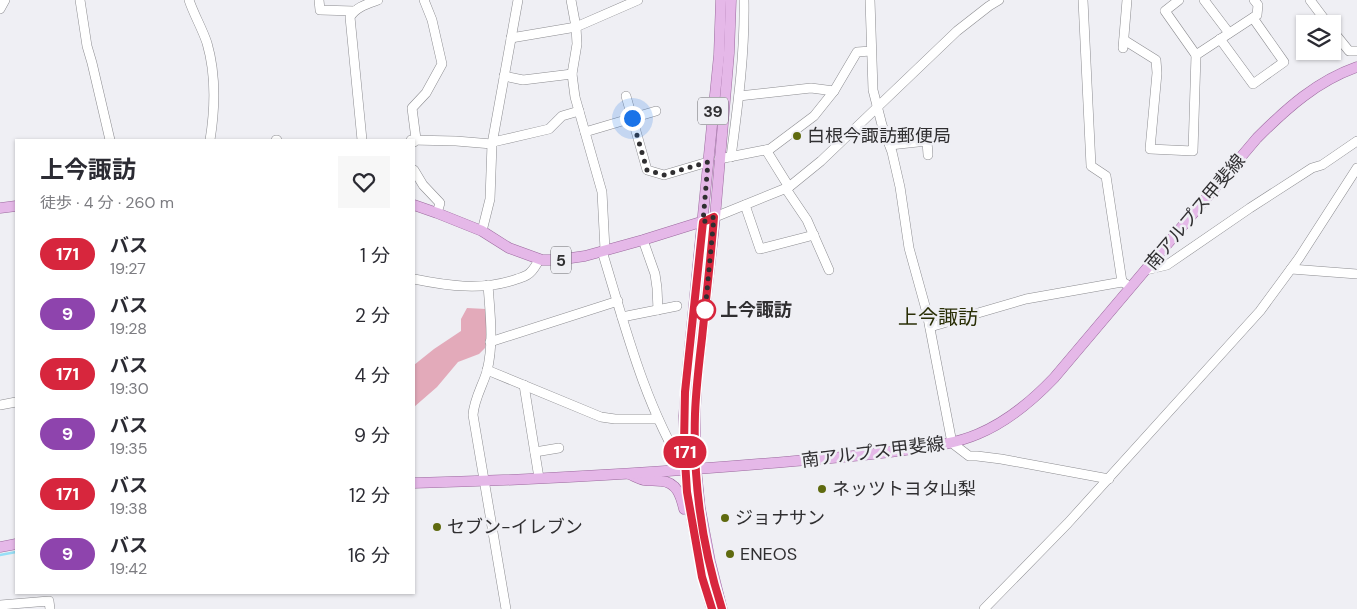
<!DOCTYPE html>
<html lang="ja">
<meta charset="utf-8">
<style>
body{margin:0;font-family:"DM Sans","Noto Sans JP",sans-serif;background:#f7f7f7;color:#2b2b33;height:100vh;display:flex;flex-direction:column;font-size:19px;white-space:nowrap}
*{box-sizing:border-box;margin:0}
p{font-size:16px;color:#7c7c81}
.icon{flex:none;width:28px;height:28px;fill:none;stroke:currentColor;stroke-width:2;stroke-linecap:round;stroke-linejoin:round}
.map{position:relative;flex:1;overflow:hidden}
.drawer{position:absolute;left:15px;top:139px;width:400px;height:455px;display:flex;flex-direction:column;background:#fff;border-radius:0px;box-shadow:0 1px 4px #0004}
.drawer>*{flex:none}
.badge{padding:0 10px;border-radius:16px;font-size:18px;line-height:32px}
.controls{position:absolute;left:1296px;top:15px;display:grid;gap:10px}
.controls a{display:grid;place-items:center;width:45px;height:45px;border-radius:0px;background:#fff;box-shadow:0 1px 4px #0004;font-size:25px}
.you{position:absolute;width:25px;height:25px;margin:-12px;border:4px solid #fff;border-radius:50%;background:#1a73e8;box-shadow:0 0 0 8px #1a73e833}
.map>.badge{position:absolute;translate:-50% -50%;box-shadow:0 0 0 2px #fff}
.round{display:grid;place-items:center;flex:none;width:52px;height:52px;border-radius:0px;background:#f7f7f7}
.overview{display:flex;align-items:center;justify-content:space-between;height:85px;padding:0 25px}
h1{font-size:24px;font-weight:700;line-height:38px}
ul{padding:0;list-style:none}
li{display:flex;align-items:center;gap:15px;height:60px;padding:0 25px}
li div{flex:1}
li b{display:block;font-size:19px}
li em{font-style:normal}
li .badge{min-width:55px;font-weight:700;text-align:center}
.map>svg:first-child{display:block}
.green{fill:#e3aaba}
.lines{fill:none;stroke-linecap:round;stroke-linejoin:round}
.stream{stroke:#97dff6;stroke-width:2.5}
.minor-casing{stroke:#8c8c90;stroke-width:10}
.major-casing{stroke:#9b699e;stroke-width:11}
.minor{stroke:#fff;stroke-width:9}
.major{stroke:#e5b8e8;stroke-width:10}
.line-casing{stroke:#fff;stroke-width:11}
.line{stroke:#d7263d;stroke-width:8}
.walk{stroke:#302f31;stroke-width:5;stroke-dasharray:0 9}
.poi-dot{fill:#5f6a0f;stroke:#efeff4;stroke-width:2}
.stop-dot{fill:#fff;stroke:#d7263d;stroke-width:2.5}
.labels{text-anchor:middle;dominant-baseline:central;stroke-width:5;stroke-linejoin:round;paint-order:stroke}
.shield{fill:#efeff4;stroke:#69696c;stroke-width:1}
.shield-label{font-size:16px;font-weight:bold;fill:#302f31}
.poi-label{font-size:18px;fill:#302f31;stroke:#efeff4;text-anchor:start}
.street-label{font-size:18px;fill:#302f31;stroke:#efeff4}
.stop-label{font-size:18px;font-weight:bold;fill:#302f31;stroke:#efeff4;text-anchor:start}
.quarter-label{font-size:20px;fill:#2a2f06;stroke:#efeff4}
</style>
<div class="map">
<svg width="1357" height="609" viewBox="0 0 1357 609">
<rect width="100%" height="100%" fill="#efeff4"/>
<path class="green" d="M467,308L486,309L488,335L485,348L479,354L458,362L437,387L414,407V365L434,349L461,331V319Z"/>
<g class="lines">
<path class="stream" d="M0,555L16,552"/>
<defs>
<g id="minor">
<path d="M80,0L87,46L92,63L110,140"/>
<path d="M189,0C194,15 202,28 207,43C216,74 215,109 210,140"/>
<path d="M319,0L320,10L354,11"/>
<path d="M571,0L576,27L577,44L572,74L575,97L602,192L605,250"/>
<path d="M870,0L873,90L882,125L892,152L900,187L909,248L927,313L952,443L969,456H977L1001,459L1109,479"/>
<path d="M1083,0L1091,166L1106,176L1122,282"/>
<path d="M1179,0L1165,11L1196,55"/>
<path d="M1204,0L1229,33"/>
<path d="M1310,0L1328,24"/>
<path d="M0,9L5,0"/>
<path d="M1332,30L1349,51H1357"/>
<path d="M511,38L576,27L638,0"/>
<path d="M1220,39L1253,84L1284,62L1253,18"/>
<path d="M1124,40L1156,60L1157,73L1150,149L1193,151L1196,55L1257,15L1258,5L1254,0"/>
<path d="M1123,48L1127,0"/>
<path d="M504,76L523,80L572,74"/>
<path d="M626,96L647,170L664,175L708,162"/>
<path d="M739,96L811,88L834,91"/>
<path d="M585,132L656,111"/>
<path d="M276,140H277"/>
<path d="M362,140L350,17C356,7 367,4 378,0"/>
<path d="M411,140L456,141L492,144"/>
<path d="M414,142L416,139L412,108L426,93L442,64L432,20L424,0"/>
<path d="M493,142L549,129L562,116L579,111"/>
<path d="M890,145L927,141L928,155"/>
<path d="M766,150L789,187"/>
<path d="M731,157C738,104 745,53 744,0"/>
<path d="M719,159L770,149L814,116L834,91L857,52L871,51"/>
<path d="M414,170L423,185L440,203L437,213"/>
<path d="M786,189L807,220L829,270"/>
<path d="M745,205L760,249L814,235"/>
<path d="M715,217L789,187L821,161L957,31L989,6L999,0"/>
<path d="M482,231L490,199L492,144L518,0"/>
<path d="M643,240L655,274L657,288L658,310"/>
<path d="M602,251C625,326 644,403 685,470"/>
<path d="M1291,269L1357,274"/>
<path d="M1146,270L1167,265L1250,208L1312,168L1322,165L1357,141"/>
<path d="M414,279C448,286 483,291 517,279C520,278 524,277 527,275C533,272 536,265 539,260"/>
<path d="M488,285C490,313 494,343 487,371C483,385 474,399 473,415L506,609"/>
<path d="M622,317L677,306"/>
<path d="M930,327L1026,299L1122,282L1126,284"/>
<path d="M490,342L618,301"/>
<path d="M487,370L601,417L615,419H658"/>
<path d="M524,385L539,478"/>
<path d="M0,405L16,402"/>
<path d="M535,452L559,448"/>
<path d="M0,605L49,601L50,609"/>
<path d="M984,609L1068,523L1260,311L1299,258L1357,168"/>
</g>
<g id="major">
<path d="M414,205L437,213L482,231L509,248L542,260H557L585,256L643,240L707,220"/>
<path d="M0,208L16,206"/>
<path d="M629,474C634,476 639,479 644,480C650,481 655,480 661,481C677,482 681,496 684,509"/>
<path d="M414,483C541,480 668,472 795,461C834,458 873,455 912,449C935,446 957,443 978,434C1007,422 1032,401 1054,378L1257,138C1287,108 1317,81 1357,67"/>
<path d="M0,547L16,544"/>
<path d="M712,609L703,577L687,492L684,416L687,375L719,55L721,0"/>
<path d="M722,609L710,561L700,508L696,469L695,414L697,379L715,217L729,53L731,0"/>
</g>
</defs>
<use href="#minor" class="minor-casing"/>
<use href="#major" class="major-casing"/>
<use href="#minor" class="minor"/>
<use href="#major" class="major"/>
</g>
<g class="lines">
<defs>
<path id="line" d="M712,609L702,577L687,492L684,445L685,392L703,222L714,217C711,257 706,298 702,338C699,363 696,389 695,414C693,479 702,547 722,609"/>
</defs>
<use href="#line" class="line-casing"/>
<use href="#line" class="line"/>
<path class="walk" d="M632,118L647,170L664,175L708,162L703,222L714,217L705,312V310"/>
</g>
<g class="poi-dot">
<circle cx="797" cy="136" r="5"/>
<circle cx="822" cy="489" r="5"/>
<circle cx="725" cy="518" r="5"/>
<circle cx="437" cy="527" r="5"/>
<circle cx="730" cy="554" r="5"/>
</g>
<circle class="stop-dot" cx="705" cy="310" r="10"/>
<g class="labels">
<g class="shield">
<rect x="698" y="97.5" width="30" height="27" rx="4"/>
<rect x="551" y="246.5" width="20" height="27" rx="4"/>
</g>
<g class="shield-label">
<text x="713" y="111">39</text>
<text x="561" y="260">5</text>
</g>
<g class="poi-label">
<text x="807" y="136">白根今諏訪郵便局</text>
<text x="832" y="489">ネッツトヨタ山梨</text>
<text x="735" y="518">ジョナサン</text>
<text x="447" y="527">セブン-イレブン</text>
<text x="740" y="554">ENEOS</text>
</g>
<g class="street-label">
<text transform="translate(1195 212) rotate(-50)">南アルプス甲斐線</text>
<text transform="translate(873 452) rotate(-7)">南アルプス甲斐線</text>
</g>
<g class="stop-label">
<text x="720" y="310">上今諏訪</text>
</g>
<g class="quarter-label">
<text x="938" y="317">上今諏訪</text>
</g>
</g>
</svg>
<div class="controls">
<a><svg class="icon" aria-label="layers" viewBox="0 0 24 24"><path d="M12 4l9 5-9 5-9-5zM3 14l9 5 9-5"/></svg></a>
</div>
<div class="you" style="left:632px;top:118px"></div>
<b class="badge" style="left:685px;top:452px;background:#d7263d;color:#fff">171</b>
<section class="drawer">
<div class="overview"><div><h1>上今諏訪</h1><p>徒歩 · 4 分 · 260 m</p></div><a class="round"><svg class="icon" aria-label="heart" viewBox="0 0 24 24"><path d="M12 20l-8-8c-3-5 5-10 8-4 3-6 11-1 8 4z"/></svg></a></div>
<ul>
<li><span class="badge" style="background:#d7263d;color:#fff">171</span><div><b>バス</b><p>19:27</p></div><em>1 分</em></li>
<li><span class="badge" style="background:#8e44ad;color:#fff">9</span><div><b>バス</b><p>19:28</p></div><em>2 分</em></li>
<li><span class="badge" style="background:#d7263d;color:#fff">171</span><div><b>バス</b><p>19:30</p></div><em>4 分</em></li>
<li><span class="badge" style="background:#8e44ad;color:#fff">9</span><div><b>バス</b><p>19:35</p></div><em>9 分</em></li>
<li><span class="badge" style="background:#d7263d;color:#fff">171</span><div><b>バス</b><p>19:38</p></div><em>12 分</em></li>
<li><span class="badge" style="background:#8e44ad;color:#fff">9</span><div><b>バス</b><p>19:42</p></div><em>16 分</em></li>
</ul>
</section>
</div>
